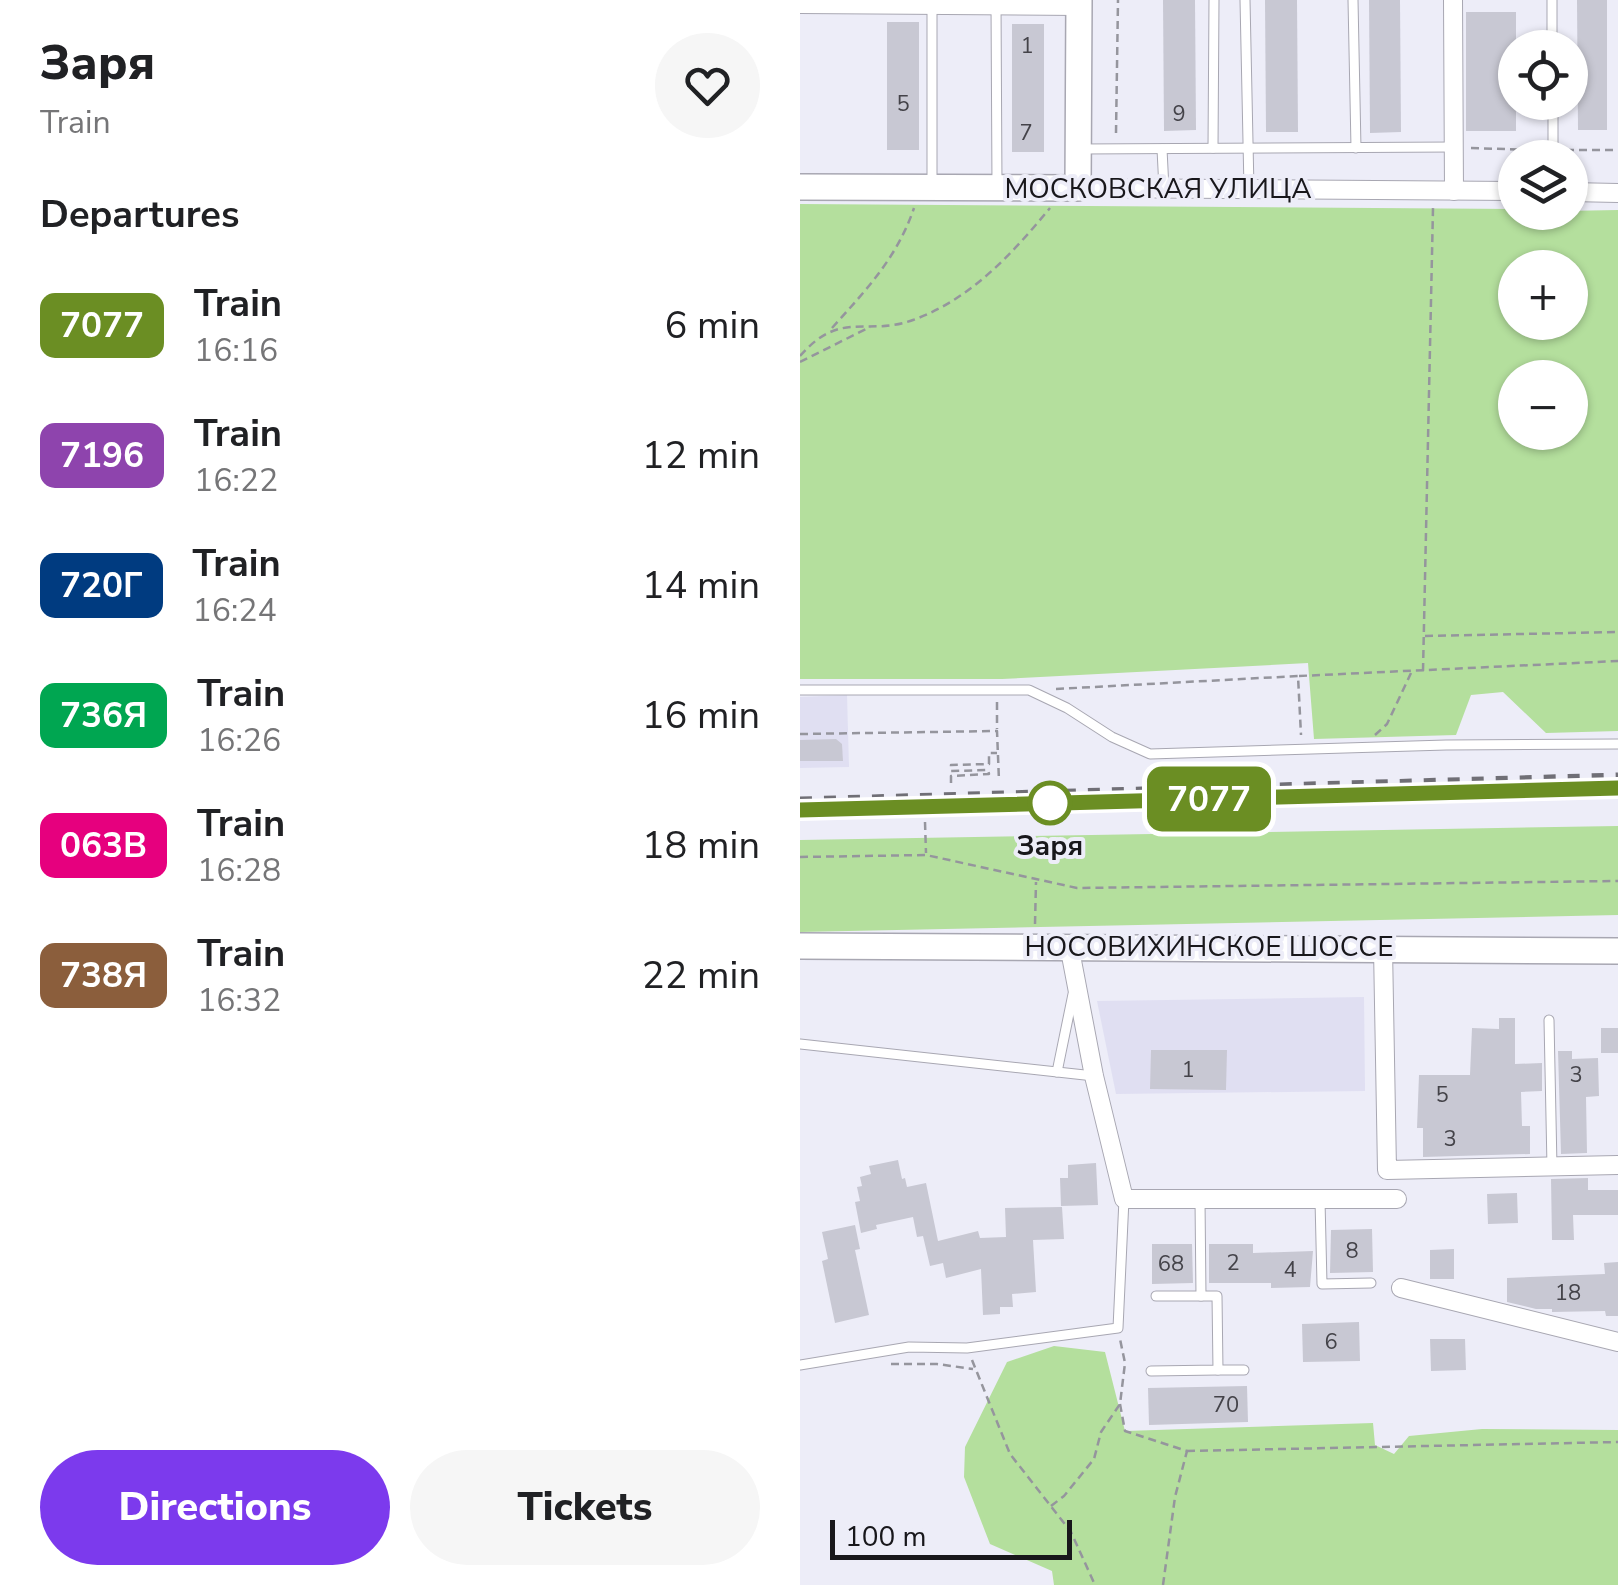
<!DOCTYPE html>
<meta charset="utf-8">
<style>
body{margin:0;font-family:"Nunito Sans",sans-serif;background:#f6f6f6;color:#202124;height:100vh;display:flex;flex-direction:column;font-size:38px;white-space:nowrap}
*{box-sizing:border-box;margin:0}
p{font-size:32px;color:#757577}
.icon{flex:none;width:55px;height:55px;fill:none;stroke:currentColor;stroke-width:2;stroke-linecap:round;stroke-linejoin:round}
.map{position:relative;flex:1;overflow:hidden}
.drawer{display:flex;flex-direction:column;background:#fff;width:800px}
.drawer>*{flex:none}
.badge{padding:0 20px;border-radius:15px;font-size:35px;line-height:65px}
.buttons{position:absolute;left:698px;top:30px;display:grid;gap:20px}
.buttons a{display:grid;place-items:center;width:90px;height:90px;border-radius:50%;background:#fff;box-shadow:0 2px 8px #0004;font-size:50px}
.scale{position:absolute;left:30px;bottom:25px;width:242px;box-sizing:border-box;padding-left:10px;border:5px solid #18171b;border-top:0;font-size:28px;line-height:35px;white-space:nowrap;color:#18171b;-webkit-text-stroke:8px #ededf8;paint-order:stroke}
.map>.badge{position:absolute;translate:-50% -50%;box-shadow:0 0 0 5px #fff}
h2{padding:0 40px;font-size:38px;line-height:90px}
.round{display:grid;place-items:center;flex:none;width:105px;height:105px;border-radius:52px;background:#f6f6f6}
.summary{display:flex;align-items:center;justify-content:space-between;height:170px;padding:0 40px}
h1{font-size:48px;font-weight:800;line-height:75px}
.action{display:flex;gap:20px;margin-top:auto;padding:20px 40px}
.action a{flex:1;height:115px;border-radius:60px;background:#7c3aed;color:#fff;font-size:40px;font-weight:800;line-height:115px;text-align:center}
.action a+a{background:#f6f6f6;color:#202124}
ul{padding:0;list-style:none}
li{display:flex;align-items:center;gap:30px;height:130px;padding:0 40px}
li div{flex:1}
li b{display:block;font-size:38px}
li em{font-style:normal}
li .badge{min-width:110px;font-weight:700;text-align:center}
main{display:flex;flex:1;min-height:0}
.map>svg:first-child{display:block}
.built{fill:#e0dff2}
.green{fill:#b4df9d;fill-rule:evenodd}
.building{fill:#c8c8d3}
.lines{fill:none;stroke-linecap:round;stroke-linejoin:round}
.lane-casing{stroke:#a8a7b2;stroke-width:11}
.street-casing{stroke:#a8a7b2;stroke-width:20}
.secondary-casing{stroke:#a8a7b2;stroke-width:28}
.path{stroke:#95959d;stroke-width:2.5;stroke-dasharray:8 5;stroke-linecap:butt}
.lane{stroke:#fff;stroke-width:9}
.street{stroke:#fff;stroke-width:18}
.secondary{stroke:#fff;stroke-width:25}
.rail{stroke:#706f76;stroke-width:5;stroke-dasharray:12 12;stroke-linecap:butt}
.line-casing{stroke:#fff;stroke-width:22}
.line{stroke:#6b8e23;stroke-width:15}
.stop-dot{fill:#fff;stroke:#6b8e23;stroke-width:5}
.labels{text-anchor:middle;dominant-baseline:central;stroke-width:8;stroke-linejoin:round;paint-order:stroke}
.number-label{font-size:22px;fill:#444349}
.street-label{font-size:28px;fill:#18171b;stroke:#ededf8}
.stop-label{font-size:28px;font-weight:bold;fill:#18171b;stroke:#ededf8}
</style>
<main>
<section class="drawer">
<div class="summary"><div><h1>Заря</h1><p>Train</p></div><a class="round"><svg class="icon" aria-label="heart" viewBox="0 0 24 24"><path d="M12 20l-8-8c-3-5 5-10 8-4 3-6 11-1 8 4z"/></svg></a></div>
<h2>Departures</h2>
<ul>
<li><span class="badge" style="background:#6b8e23;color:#fff">7077</span><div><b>Train</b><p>16:16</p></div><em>6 min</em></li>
<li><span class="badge" style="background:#8e44ad;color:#fff">7196</span><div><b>Train</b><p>16:22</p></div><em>12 min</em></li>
<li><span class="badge" style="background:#003b80;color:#fff">720Г</span><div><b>Train</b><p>16:24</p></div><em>14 min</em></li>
<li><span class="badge" style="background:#00a651;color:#fff">736Я</span><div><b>Train</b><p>16:26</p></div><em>16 min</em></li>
<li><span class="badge" style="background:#e6007e;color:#fff">063В</span><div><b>Train</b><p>16:28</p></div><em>18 min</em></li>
<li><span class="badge" style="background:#8b5e3c;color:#fff">738Я</span><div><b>Train</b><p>16:32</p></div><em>22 min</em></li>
</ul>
<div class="action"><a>Directions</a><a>Tickets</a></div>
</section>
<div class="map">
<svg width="818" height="1585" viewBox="0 0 818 1585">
<rect width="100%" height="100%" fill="#ededf8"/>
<g class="built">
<path d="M47,695L49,767L0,768V697Z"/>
<path d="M564,997L565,1091L316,1094L297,1001Z"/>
</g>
<g class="green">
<path d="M0,204L715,209V212L818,210V731L746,733L703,692L671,695L656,735L514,739L508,663L202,679H0ZM715,268H770V322H715ZM715,378H770V432H715Z"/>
<path d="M818,826V915L0,932V840Z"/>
<path d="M254,1346L305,1352L325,1431L573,1423L575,1445L594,1454L609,1436L682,1429L818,1430V1585H254L252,1571L190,1544L164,1477L165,1447L207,1362Z"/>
</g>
<g class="building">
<path d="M363,0H395L396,130L364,131Z"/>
<path d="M465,0H497L498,132H466Z"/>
<path d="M569,0H600L601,132L570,133Z"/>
<path d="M777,0H807V130H778Z"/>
<rect x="666" y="12" width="50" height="119"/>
<rect x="87" y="22" width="32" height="128"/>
<rect x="212" y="24" width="32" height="128"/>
<path d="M36,739L42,744L43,761H0V740Z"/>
<path d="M699,1018H715V1064L742,1063V1091L721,1092L722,1126H730V1154L623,1157V1128H617L619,1075H670L672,1028L699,1029Z"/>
<rect x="801" y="1028" width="17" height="25"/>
<path d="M351,1050H427L426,1090L350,1089Z"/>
<path d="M758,1051H772V1059L798,1058L799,1096L786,1097L787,1153L761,1154Z"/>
<path d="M98,1160L102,1179L105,1178L107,1187L126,1183L138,1241L178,1231L180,1238L206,1237L205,1208L262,1207L264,1239L233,1240L236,1292L212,1294L213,1307H200V1314L183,1315L181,1269L146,1278L143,1263L130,1266L123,1236L117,1237L113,1217L76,1225L77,1229L61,1233L55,1202L60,1201L57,1187L62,1186L60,1177L71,1174L69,1166Z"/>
<path d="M296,1163L298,1205L261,1206L260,1178H268V1165Z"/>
<path d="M788,1178V1190H818V1215H773L774,1240H752L751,1179Z"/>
<path d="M717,1193L718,1223L688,1224L687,1194Z"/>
<path d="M55,1225L60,1249L55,1250L69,1315L35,1323L22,1261L28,1259L22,1232Z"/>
<path d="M572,1229L573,1272L530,1273L531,1230Z"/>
<path d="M352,1244H392L393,1283L352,1284Z"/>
<path d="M409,1244H453V1253L513,1251L510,1287L471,1288V1283H409Z"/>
<path d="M654,1249V1279H630V1250Z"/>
<path d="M818,1262V1316H806L805,1311L752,1312V1309H736L707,1302V1278L805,1274L804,1263Z"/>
<path d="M559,1322L560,1361L503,1362L502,1324Z"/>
<path d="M630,1339H665L666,1370L631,1371Z"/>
<path d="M447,1386L448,1422L349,1425L348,1388Z"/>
</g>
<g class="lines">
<defs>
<g id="lane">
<path d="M445,0L449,189"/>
<path d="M553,0L556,148"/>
<path d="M752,0V48"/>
<path d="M196,3L197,187"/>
<path d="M132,5V185"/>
<path d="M753,102V158"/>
<path d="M413,148L414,0"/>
<path d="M281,149L654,147"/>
<path d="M362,149L364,189"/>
<path d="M0,690H229L267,708L312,737L350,754L646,745L818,744"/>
<path d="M749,1020L752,1167"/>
<path d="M0,1044L294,1076"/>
<path d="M257,1072L273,994"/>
<path d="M520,1200L522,1284L571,1283"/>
<path d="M356,1296H401"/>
<path d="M0,1365L109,1347L167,1348L318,1328L324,1199"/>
<path d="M418,1370H444"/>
<path d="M351,1371L418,1370L417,1296H401L400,1200"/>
</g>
<g id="street">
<path d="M653,0L654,191"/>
<path d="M0,4L279,6"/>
<path d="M278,188L715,191"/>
<path d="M770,192L818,193"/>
<path d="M269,945L294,1076L324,1199H597"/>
<path d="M583,948L587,1170L818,1165"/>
<path d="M601,1288L818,1342"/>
</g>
<g id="secondary">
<path d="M0,187L278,188L279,0"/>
<path d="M0,946L818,951"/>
</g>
</defs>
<use href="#lane" class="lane-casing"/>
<use href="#street" class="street-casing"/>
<use href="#secondary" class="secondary-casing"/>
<g class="path">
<path d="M316,133L318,0"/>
<path d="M671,148L738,150"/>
<path d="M766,150H818"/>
<path d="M32,328C66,290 97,258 114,208"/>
<path d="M0,356C41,309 66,337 113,320C171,299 212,254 250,208"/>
<path d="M0,362L70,327"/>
<path d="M625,636L818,632"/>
<path d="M623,671L633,208"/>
<path d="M499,676L818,661"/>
<path d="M256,689L498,676L501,735"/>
<path d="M197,702V729"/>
<path d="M0,734L197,731L199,781"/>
<path d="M575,735L587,724L611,673"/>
<path d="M151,783V776L189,774L188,770L151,771V765L189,764V753H197"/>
<path d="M125,822L126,853"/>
<path d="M0,857L126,855L277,888L818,881"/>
<path d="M235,924L236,882"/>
<path d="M172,1360L210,1454L271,1532L295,1585"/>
<path d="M91,1364H137L173,1369"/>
<path d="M320,1404L325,1431L387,1451L375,1497L363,1585"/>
<path d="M387,1451L818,1442"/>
<path d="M251,1506L264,1496L294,1459L301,1432L320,1404L325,1363L320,1339"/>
</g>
<use href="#lane" class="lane"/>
<use href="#street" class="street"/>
<use href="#secondary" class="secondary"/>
<path class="rail" d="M0,799L818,775"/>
</g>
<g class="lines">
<defs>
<path id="line" d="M0,810L818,788"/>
</defs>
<use href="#line" class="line-casing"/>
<use href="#line" class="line"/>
</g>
<circle class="stop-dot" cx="250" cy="803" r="20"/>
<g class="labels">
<g class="number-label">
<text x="227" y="46">1</text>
<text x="103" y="104">5</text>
<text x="379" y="114">9</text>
<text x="226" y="133">7</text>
<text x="388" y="1070">1</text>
<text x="776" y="1075">3</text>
<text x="642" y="1095">5</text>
<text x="650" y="1139">3</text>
<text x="552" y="1251">8</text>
<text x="433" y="1263">2</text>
<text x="371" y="1264">68</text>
<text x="490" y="1270">4</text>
<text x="768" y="1293">18</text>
<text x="531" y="1342">6</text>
<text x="426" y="1405">70</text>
</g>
<g class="street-label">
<text x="358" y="189">МОСКОВСКАЯ УЛИЦА</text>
<text x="409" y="947">НОСОВИХИНСКОЕ ШОССЕ</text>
</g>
<g class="stop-label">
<text x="250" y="846">Заря</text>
</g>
</g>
</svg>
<div class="buttons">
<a><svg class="icon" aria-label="locate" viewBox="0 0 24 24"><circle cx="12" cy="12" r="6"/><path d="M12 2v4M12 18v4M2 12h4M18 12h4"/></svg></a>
<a><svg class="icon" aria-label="layers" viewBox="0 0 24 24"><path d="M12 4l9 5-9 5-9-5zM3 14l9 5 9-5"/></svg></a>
<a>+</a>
<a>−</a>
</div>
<div class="scale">100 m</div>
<b class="badge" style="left:409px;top:799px;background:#6b8e23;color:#fff">7077</b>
</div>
</main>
